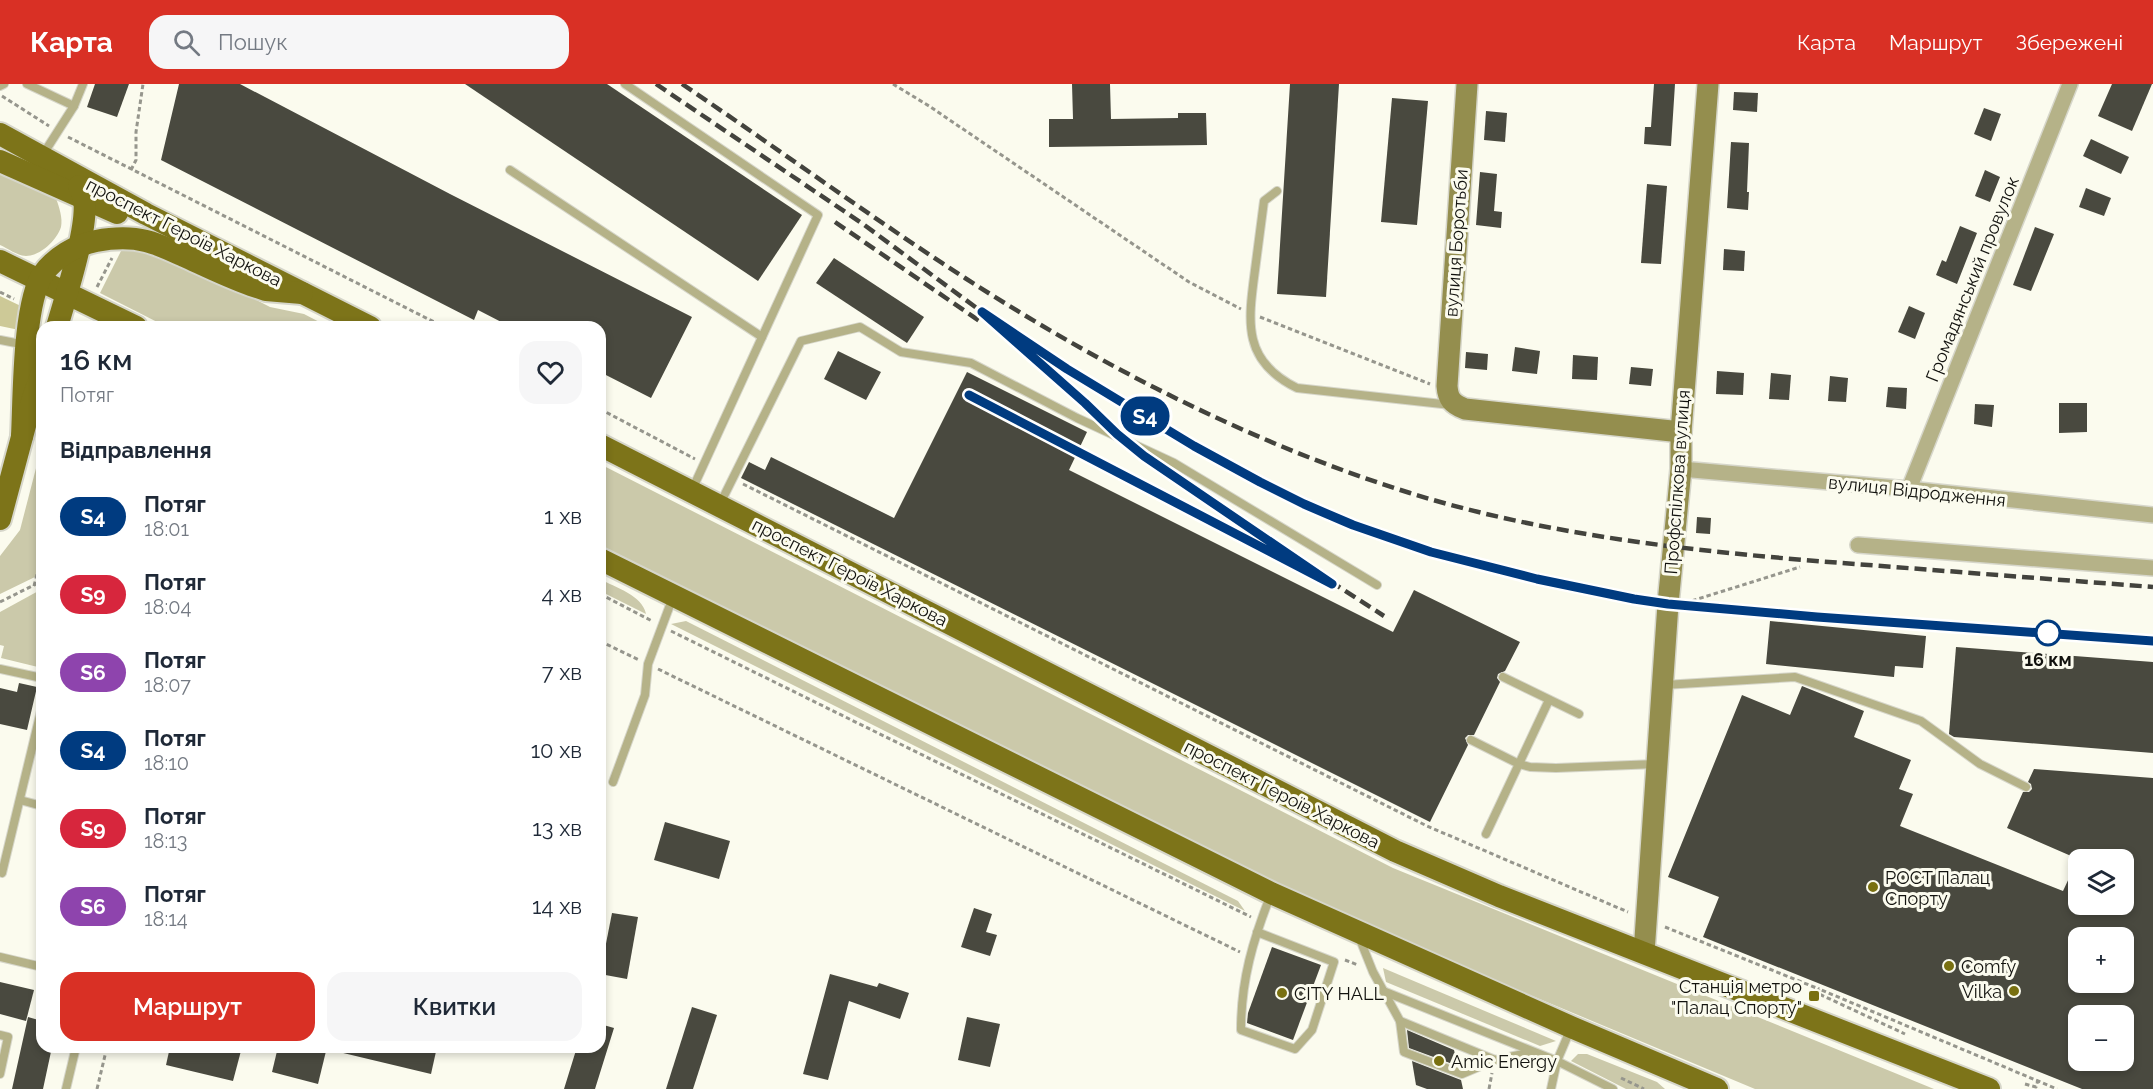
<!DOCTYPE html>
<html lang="uk">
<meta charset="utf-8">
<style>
body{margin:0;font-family:Raleway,sans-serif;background:#f6f6f7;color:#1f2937;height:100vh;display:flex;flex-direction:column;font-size:22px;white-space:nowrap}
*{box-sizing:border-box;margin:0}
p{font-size:20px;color:#747a83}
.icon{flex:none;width:33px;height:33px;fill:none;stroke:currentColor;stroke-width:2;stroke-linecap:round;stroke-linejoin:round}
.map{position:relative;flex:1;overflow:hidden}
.details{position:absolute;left:36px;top:237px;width:570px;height:732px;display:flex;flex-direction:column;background:#fff;border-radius:18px;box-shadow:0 3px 9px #0003}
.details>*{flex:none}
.badge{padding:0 12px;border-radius:20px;font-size:21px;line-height:39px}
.fabs{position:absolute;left:2068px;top:765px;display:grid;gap:12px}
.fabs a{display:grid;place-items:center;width:66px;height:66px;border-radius:12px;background:#fff;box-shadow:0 3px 9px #0003;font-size:30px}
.map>.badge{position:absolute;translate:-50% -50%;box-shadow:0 0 0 3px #fff}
h2{padding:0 24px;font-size:22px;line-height:54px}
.round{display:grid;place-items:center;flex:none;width:63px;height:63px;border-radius:18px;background:#f6f6f7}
.summary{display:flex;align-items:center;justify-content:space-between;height:102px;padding:0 24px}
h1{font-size:28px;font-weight:600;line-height:45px}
.button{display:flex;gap:12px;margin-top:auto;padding:12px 24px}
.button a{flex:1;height:69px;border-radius:18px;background:#d93025;color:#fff;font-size:24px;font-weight:600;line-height:69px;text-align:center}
.button a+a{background:#f6f6f7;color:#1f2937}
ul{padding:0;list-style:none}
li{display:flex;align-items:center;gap:18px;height:78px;padding:0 24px}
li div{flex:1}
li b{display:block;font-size:22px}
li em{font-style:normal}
li .badge{min-width:66px;font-weight:700;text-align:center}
header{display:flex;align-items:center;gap:36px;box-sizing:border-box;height:84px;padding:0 30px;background:#d93025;color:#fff}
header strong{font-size:28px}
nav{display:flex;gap:33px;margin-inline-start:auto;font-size:21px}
.search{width:420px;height:54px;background:#f6f6f7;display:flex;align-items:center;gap:15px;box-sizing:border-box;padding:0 21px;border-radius:18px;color:#747a83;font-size:22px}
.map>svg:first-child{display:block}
.green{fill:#cbc9aa}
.forest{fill:#cdc997}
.building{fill:#49493f;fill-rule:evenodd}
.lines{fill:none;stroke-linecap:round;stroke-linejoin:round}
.lane-casing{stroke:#d6d6ca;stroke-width:10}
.street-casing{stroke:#d6d6ca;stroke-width:18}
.secondary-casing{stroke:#d6d6ca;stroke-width:24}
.primary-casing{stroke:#d6d6ca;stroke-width:26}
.path{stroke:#96968d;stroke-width:3;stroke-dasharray:4.5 3;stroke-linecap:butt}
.lane{stroke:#b5b288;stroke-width:8}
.street{stroke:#b5b288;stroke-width:15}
.secondary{stroke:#948e4e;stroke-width:21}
.primary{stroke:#7d7419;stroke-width:22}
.rail{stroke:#43433d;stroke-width:4.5;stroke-dasharray:12 6;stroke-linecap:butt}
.line-casing{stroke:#fff;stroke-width:14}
.line{stroke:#003b80;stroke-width:9}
.stop-dot{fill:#fff;stroke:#003b80;stroke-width:3}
.poi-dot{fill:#797010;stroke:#fbfbee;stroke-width:2}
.labels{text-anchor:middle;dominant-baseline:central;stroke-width:6;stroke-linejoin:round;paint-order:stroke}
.street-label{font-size:18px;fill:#12120e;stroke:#fbfbee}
.stop-label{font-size:18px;font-weight:bold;fill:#12120e;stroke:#fbfbee}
.poi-label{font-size:18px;fill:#12120e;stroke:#fbfbee;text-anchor:start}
</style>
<header>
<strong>Карта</strong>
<div class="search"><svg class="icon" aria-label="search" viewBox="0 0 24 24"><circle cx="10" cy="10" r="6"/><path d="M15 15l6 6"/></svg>Пошук</div>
<nav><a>Карта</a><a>Маршрут</a><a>Збережені</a></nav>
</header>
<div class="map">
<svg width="2153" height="1005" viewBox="0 0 2153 1005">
<rect width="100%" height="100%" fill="#fbfbee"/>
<g class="green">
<path d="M0,88L56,114C59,123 63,134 61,143C57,156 40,172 26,172C18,172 7,164 0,161Z"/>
<path d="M123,163H133L196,185L270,223L304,230L329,243H167L100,209Z"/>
<path d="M42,361V475L37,492L0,510V472L20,446Z"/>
<path d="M600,380L1393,784L1934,1005H1755L1372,845L1228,777L600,461Z"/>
<path d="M600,495C616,504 642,511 646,530L600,507Z"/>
<path d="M42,505V584L1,574L4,562L0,561V528Z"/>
<path d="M686,537L1238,817L1245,827L671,540Z"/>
<path d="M1383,884L1556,957L1540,962L1386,898Z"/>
<path d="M1578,970H1587L1657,998L1665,1005H1626L1571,977Z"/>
</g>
<path class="forest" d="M0,212L27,225L24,247L0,242Z"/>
<g class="building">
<path d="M95,0H129L117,33L87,23Z"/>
<path d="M179,0H240L450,110L692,233L651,314L600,288V243H511L478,226L474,236L161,76Z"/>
<path d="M465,0H607L802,131L758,197Z"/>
<path d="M1072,0H1110L1111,35L1178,34V29H1206L1207,61L1049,63V35H1073Z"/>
<path d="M1290,0H1339L1326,213L1277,210Z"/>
<path d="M1654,0H1675L1671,62L1644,60L1645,43H1651Z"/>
<path d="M2112,0H2152L2132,47L2098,32Z"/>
<path d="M1734,8L1758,9L1757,28L1733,26Z"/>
<path d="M1392,14L1428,17L1417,141L1381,138Z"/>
<path d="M1984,24L2001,30L1991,57L1974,50Z"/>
<path d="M1486,27L1507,29L1505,58L1484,56Z"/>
<path d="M2091,55L2129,73L2121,90L2083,72Z"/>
<path d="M1731,58L1749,59L1747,108H1749L1748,126L1727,124Z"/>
<path d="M1985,86L2000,93L1990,118L1975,112Z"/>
<path d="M1480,88L1497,90L1494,127L1502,128L1501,144L1476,141Z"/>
<path d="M1647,100L1667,102L1661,180L1641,179Z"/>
<path d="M2086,104L2111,114L2104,132L2079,123Z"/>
<path d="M1960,142L1977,149L1957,200L1936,191L1942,176L1946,178Z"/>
<path d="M2035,143L2054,150L2031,207L2013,201Z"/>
<path d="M1724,165L1745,167L1744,187L1723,186Z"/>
<path d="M834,174L924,233L907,259L816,199Z"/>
<path d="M1909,222L1925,229L1915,255L1898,248Z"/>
<path d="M1515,263L1540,267L1537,290L1512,287Z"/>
<path d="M838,267L881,288L866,316L824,295Z"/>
<path d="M1466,268L1488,270L1487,286L1465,284Z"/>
<path d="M1573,271L1598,273L1597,296L1572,295Z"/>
<path d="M1631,283L1653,285L1651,302L1629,300Z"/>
<path d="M1717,287L1744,289L1743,311L1716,310Z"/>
<path d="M967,288L1087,348L1069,386L1393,548L1414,506L1520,558L1505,587L1498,590L1497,594L1500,598L1474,651H1468L1465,654L1468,661L1430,738L741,394L749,378L765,386L771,373L894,434Z"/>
<path d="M1771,289L1791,291L1789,316L1769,315Z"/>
<path d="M1830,292L1848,294L1846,318L1828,317Z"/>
<path d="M1888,303L1907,304L1906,325L1886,323Z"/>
<path d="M2059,319H2087V348L2059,349Z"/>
<path d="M1975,320L1994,321L1992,343L1974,340Z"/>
<path d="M1697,433L1711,434L1710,450L1696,449Z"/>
<path d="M1770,537L1926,552L1923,584L1895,582L1894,593L1766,580Z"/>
<path d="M1956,563L2153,578V669L1954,653L1949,650Z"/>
<path d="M19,599L37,603L27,646L0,640V604L17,608Z"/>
<path d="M1802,602L1864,627L1854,653L1911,676L1899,705L1913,710L1900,742L2063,807L2078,775L2007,744L2023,708H2029L2032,705L2031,700L2028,698L2034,685L2153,694V1005H2082L1703,853L1719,813L1668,793L1742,611L1790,631ZM2079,776H2124V820H2079ZM2079,854H2124V898H2079ZM2079,932H2124V976H2079Z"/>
<path d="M665,738L730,757L719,795L654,776Z"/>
<path d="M974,824L992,830L986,848L997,851L990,872L961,863Z"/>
<path d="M612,829L638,833L627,895L600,890Z"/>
<path d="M1272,863L1321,881L1293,956L1247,939L1248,929Z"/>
<path d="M830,890L877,903L879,899L909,909L900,935L849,917L828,996L803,990Z"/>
<path d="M0,898L34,906L26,937L0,930Z"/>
<path d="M692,923L717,931L693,1005H666Z"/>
<path d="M28,933L42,937V963H52L43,1005H12Z"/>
<path d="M967,933L1000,940L990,983L958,976Z"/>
<path d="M600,940L614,944L595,1005H564L577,963H600Z"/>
<path d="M1407,946L1454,966L1458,982L1409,964Z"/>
<path d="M170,963H242L233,997L166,981Z"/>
<path d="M278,963H327L318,1000L272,988Z"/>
<path d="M339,963H437L431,990L339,968Z"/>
<path d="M1412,977L1461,996L1463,1005H1427L1416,1001Z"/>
</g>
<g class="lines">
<defs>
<g id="lane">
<path d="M27,0L74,22"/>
<path d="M625,0L818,131L692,406"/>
<path d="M0,2L4,0"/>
<path d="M42,72L74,22L83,0"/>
<path d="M510,86L762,253"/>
<path d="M1277,107L1264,117C1261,140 1258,163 1255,186C1248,238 1242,277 1297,304L1451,321"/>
<path d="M0,256L26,261"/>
<path d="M720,420L801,257L860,243L901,268L971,279L1077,334L1174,379L1377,501"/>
<path d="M0,585L42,594"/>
<path d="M1503,593L1579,630"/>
<path d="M1664,601L1795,593L1921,637L1980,680L2026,703"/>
<path d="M1471,656L1519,680L1530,683L1556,684L1656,680"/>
<path d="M613,698L645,611L648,580L673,513"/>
<path d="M20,716L42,722"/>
<path d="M1486,750L1549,616"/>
<path d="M0,788L2,789L42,623"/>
<path d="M1257,848L1334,878L1312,946L1295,965L1241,946C1241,896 1253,856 1271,810"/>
<path d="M1359,853L1373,888L1400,937L1495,976L1532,968"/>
<path d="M0,873L42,883"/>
<path d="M1383,907L1557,977L1613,1005"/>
<path d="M1400,937L1404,968L1462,990L1495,976"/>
<path d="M0,951L8,953L0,990"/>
<path d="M66,1005L76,963"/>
<path d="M1551,1005L1557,977L1571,944"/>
</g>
<g id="street">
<path d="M1681,385L1909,405L2153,431"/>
<path d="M1909,405L2070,0"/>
<path d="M1858,461L2153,484"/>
</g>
<g id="secondary">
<path d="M1467,0L1447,302C1448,315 1452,320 1465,325L1681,348"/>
<path d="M1644,869L1668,520L1681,385V348L1708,0"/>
</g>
<g id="primary">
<path d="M0,50L146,130L370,243"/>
<path d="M0,77L117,129"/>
<path d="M0,177L136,243"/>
<path d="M57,243C65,215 89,142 84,115C83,110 81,106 79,102"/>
<path d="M22,352C24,315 23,219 43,190C55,173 76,161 96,157C112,154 130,153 146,157C159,160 172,167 184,172C206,182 228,193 251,201L266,206L302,209"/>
<path d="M600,361L1395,767L1499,812L1989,1005"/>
<path d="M0,435L30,323L42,288"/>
<path d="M600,475L1271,809L1571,943L1717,1005"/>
</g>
</defs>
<use href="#lane" class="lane-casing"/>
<use href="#street" class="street-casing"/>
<use href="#secondary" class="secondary-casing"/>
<use href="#primary" class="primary-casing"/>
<g class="path">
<path d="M893,0L929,22L1189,198L1241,225"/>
<path d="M2,12L49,42"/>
<path d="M68,53L444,243"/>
<path d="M131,86L136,76V48L143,0"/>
<path d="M97,203L112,174"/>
<path d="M0,208L14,215"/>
<path d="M1260,233L1430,300"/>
<path d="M600,325L695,375"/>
<path d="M743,400L1427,742L1628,828"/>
<path d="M34,502L42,471"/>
<path d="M600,510L652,537"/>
<path d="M0,518L42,497"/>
<path d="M1685,519L1800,483"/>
<path d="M671,547L1251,833"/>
<path d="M600,557L639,576"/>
<path d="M658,585L1240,868"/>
<path d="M1665,843L1819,905"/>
<path d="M1345,876L1358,881"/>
<path d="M1817,909L1819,905L2057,1005"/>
<path d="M1814,912L1817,909L1905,950"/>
<path d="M1621,994L1644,1005"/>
<path d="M2025,1000L2036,1003L2038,996"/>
<path d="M97,1005L107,963"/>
<path d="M1489,1005L1492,989"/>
</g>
<use href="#lane" class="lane"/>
<use href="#street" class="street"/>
<use href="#secondary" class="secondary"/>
<use href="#primary" class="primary"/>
<g class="rail">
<path d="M656,0L863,140L982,228L1067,285L1260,398L1304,420L1397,457L1430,468L1537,495L1668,520L1753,528L2153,557"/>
<path d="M682,0C777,64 869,132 965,194C1103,283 1253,360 1410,409C1547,452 1700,468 1842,479C1946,487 2049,495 2153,503"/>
<path d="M835,138L981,238"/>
<path d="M1030,269L1085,319L1117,350L1144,372L1235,436L1384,532"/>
<path d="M1078,367L1271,468"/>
</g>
</g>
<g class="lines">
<defs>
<path id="line" d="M969,311L1332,500L1144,372L1117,350L1085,319L982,228L1067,285L1194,362L1260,398L1304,420L1353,441L1431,468L1537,495L1634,515L1668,520L1817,533L2153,557"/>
</defs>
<use href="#line" class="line-casing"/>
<use href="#line" class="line"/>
</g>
<circle class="stop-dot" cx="2048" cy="549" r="12"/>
<g class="poi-dot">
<circle cx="1873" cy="803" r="6"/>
<circle cx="1949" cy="882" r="6"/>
<circle cx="2014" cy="907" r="6"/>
<circle cx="1282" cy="909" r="6"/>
<rect x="1808" y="906" width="12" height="12" rx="3"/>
<circle cx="1439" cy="977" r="6"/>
</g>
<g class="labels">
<g class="street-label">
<text transform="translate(184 148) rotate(27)">проспект Героїв Харкова</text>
<text transform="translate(1456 159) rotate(-86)">вулиця Боротьби</text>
<text transform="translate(1972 195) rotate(-68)">Громадянський провулок</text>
<text transform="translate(1677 398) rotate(-86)">Профспілкова вулиця</text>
<text transform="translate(1917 407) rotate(6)">вулиця Відродження</text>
<text transform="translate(850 488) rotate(27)">проспект Героїв Харкова</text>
<text transform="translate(1282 710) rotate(27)">проспект Героїв Харкова</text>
</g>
<g class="stop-label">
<text x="2048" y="575">16 км</text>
</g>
<g class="poi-label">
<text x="1885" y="793">РОСТ Палац<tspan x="1885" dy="21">Спорту</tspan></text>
<text x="1961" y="882">Comfy</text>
<text x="1802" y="902" text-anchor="end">Станція метро<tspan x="1802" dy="21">"Палац Спорту"</tspan></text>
<text x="2002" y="907" text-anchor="end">Vilka</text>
<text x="1294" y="909">CITY HALL</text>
<text x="1451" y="977">Amic Energy</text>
</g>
</g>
</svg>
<div class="fabs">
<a><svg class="icon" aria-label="layers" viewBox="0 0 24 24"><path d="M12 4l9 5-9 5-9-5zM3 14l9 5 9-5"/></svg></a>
<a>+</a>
<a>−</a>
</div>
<b class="badge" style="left:1145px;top:332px;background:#003b80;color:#fff">S4</b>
<section class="details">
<div class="summary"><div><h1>16 км</h1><p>Потяг</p></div><a class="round"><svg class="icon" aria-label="heart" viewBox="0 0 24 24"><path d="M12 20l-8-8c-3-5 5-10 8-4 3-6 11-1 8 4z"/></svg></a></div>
<h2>Відправлення</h2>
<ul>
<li><span class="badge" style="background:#003b80;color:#fff">S4</span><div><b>Потяг</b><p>18:01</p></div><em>1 хв</em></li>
<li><span class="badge" style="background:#d7263d;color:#fff">S9</span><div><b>Потяг</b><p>18:04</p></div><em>4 хв</em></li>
<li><span class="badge" style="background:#8e44ad;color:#fff">S6</span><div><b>Потяг</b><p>18:07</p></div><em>7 хв</em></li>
<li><span class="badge" style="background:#003b80;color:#fff">S4</span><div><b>Потяг</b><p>18:10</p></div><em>10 хв</em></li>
<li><span class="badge" style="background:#d7263d;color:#fff">S9</span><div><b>Потяг</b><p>18:13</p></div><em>13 хв</em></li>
<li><span class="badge" style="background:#8e44ad;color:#fff">S6</span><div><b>Потяг</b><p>18:14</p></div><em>14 хв</em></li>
</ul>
<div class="button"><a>Маршрут</a><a>Квитки</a></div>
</section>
</div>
